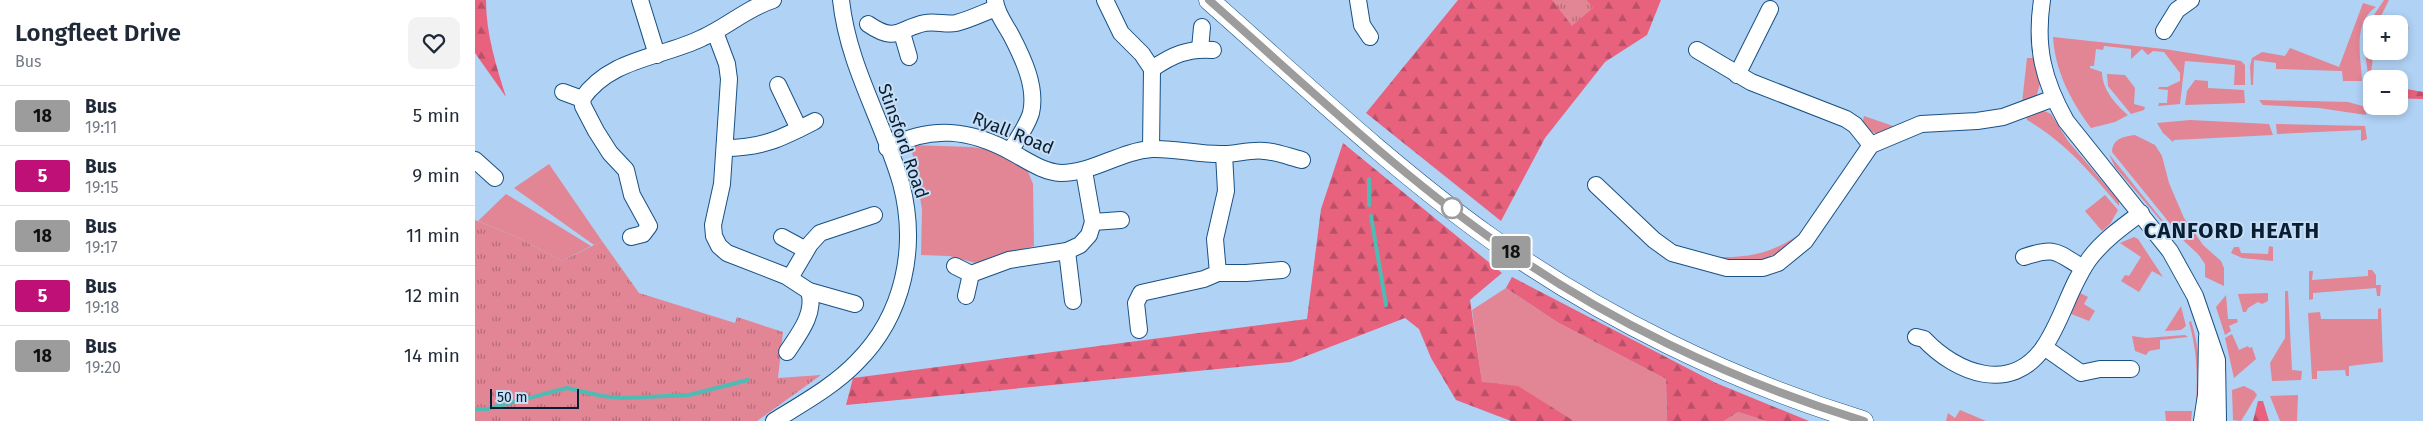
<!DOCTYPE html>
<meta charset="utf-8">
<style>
body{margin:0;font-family:"Fira Sans",sans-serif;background:#f2f2f3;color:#1f2937;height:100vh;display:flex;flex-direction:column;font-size:19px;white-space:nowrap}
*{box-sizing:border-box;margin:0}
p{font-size:16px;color:#747a83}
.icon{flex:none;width:28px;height:28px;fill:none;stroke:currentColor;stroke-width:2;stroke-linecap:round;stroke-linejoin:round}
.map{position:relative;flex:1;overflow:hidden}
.side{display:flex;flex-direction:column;background:#fff;width:475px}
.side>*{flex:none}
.badge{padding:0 10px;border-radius:4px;font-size:18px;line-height:32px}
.controls{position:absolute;left:1888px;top:15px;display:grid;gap:10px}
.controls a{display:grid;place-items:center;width:45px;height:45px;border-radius:10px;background:#fff;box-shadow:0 2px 8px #0003;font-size:25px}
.scale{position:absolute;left:15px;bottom:12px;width:89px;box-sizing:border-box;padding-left:5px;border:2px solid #071e33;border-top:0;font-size:14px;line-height:18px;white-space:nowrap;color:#071e33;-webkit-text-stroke:4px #c7def5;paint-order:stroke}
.map>.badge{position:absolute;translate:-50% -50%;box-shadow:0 0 0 2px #fff}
.round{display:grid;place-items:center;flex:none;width:52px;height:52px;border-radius:10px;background:#f2f2f3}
.summary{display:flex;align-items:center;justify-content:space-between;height:85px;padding:0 15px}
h1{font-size:24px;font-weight:600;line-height:38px}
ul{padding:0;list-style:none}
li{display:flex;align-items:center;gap:15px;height:60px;padding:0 15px;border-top:1px solid #e0e1e3}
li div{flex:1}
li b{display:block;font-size:19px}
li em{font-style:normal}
li .badge{min-width:55px;font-weight:700;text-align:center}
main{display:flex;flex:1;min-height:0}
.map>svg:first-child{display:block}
.grass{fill:#e28595}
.forest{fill:url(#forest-firs)}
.park{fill:url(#park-tufts)}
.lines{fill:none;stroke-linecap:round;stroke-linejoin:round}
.stream{stroke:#4ebcb5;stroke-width:4}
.minor-casing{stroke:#185184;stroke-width:18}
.major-casing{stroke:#185184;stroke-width:21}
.minor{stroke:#fff;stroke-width:16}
.major{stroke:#fff;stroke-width:20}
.line-casing{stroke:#fff;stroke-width:11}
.line{stroke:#9d9c9c;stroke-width:8}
.stop-dot{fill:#fff;stroke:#9d9c9c;stroke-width:2.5}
.labels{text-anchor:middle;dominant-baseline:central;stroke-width:4;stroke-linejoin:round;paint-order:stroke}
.street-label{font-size:18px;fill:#071e33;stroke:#c7def5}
.district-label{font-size:22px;font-weight:bold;letter-spacing:1px;fill:#071e33;stroke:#c7def5}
</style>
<main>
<section class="side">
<div class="summary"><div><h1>Longfleet Drive</h1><p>Bus</p></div><a class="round"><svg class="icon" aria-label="heart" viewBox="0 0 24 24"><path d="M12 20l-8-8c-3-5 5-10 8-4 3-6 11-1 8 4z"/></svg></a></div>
<ul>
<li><span class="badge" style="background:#9d9c9c;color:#111">18</span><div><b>Bus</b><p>19:11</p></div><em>5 min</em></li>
<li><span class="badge" style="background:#be1076;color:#fff">5</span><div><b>Bus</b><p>19:15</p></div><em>9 min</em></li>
<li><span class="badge" style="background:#9d9c9c;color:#111">18</span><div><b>Bus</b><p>19:17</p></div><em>11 min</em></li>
<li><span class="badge" style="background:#be1076;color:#fff">5</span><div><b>Bus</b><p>19:18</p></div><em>12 min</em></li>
<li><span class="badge" style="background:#9d9c9c;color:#111">18</span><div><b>Bus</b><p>19:20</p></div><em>14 min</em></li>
</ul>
</section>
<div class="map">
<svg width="1948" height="421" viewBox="0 0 1948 421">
<defs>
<pattern id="forest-firs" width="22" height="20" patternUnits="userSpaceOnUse" patternTransform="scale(1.25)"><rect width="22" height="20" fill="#e8627e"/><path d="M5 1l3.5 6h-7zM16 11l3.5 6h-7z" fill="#ba5068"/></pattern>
<pattern id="park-tufts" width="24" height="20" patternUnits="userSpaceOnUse" patternTransform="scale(1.25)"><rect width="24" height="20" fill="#e28595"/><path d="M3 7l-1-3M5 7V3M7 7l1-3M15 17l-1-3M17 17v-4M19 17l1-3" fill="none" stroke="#b56c7a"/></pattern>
</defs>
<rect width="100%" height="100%" fill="#b0d2f5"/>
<g class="grass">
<path d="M1909,0H1914L1906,16L1934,28L1927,38L1928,45L1924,44V24H1896V43L1892,41L1891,27Z"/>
<path d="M1888,3L1901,7C1877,23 1886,56 1887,81H1868L1867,71L1801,69V63L1779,60L1778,85H1776L1775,66L1777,58L1787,52L1810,56L1815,48L1864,67Z"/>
<path d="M1578,37L1689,49L1766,61L1770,65V85H1759L1760,65L1710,61L1705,104L1683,106L1684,103H1692L1693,90L1683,89L1684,87H1692L1705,81V73L1689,52L1678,51L1673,55L1667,49L1656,59V49L1629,46L1628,50L1621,49L1619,66H1615V68L1627,72C1627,89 1640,104 1653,115L1640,122L1616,128C1596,101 1580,71 1578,37Z"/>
<path d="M1896,48V51H1899L1896,72L1931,74V89L1948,92V99L1924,98V79H1896V95L1890,53Z"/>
<path d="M1552,58H1559L1565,84L1561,97L1547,103Z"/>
<path d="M1632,74L1650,75L1660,88L1659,104L1670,107L1669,110L1656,114L1633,86Z"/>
<path d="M1720,80L1733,81V88L1769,90L1770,103L1710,105L1712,91Z"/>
<path d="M1784,100L1873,102L1891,107V115L1844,108L1788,105Z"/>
<path d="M1567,110L1576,114L1593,141L1644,201V206C1616,173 1590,142 1552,120L1551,115Z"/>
<path d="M1389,116L1421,127C1404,134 1401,138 1387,124Z"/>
<path d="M1715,120L1794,124L1798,135L1699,140L1698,142L1688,133L1682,123Z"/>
<path d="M1801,124L1890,126L1892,139L1886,141V130L1802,134Z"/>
<path d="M1660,135L1680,145L1687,156L1694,183L1709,218L1728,245L1746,261L1749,268V286L1730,277V264L1723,254L1710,242L1637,152C1638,138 1648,137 1660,135Z"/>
<path d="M436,145L497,147L515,150L550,164L558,184L559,246L501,263L474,256L446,255L447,209Z"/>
<path d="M1634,154L1696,231L1699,236L1640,167Z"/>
<path d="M74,164L127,241L119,245L39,188Z"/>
<path d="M31,194L116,246L87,261L42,237L3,221Z"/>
<path d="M1630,195L1643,210L1635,224L1627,231L1610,211Z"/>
<path d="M1328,232L1314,249L1284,264L1224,256C1267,259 1293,257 1328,232Z"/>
<path d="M1659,237L1663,239L1688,277L1677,271L1664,292L1646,281L1650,275L1654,276L1666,257L1645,243Z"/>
<path d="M1794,246L1798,247V261L1767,258L1756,253L1759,247H1764L1766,253L1793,254Z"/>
<path d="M1893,270H1897L1901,275V285H1906L1905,296H1902L1901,288L1838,293V299L1834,300V271H1838L1837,280L1893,276Z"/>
<path d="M1031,288L1082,322L1191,379L1192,421H1099L1043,387L1007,383L997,310Z"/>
<path d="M1810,291H1813L1817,370L1827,371L1826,380L1797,381L1795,363L1810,338Z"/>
<path d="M1605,293L1613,297L1609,304L1620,311L1614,321L1594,313Z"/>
<path d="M1793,293V301L1787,304L1783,302L1773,308L1771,312H1768L1763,294Z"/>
<path d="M1751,295L1753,319H1762L1763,322L1754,326L1756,331L1750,335L1741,307Z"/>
<path d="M1706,306L1711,326L1706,330L1690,331Z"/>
<path d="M1906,308L1908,362L1874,366V376H1871L1870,370L1842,371V379H1837L1833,313L1845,312L1846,319H1903V309Z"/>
<path d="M1716,321C1727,357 1725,379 1720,416C1723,384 1723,353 1714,322Z"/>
<path d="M1757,334L1764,350L1773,346L1774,348L1777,347L1781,359L1759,378L1750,338Z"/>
<path d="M1710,335L1713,337L1685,340V349L1674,351L1671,355L1660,351L1657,336L1671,338Z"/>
<path d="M1769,386L1779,391L1782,395L1766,421L1758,420L1757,390Z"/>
<path d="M1823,395L1822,421H1805L1795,396Z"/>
<path d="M1485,410L1511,421H1471L1473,413L1480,418Z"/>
<path d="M1717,411L1716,421H1691L1690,411Z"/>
<path d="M1263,412L1291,421H1249Z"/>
</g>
<g class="forest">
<path d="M0,0H11C11,34 21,65 31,97L0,53Z"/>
<path d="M983,0H1186L1172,35L1130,62L1070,138L1026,221L891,113Z"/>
<path d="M1924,88L1948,92V99L1924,98Z"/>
<path d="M868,143L1027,273L995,300L1007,382L1043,386L1099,421H1036L981,400L956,358L944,329L930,318L816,362L371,405L378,378L832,319L846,209Z"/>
<path d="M1037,277L1241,383L1334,421H1291L1263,412L1249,421H1192L1191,379L1082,322L1031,288Z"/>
<path d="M1783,401H1788L1794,421H1778Z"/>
</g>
<g class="park">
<path d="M1077,0H1112L1118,8L1097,26Z"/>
<path d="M0,220L42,237L87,261L127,241L164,293L260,323L262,317L308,332L303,378L346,375L282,421H0Z"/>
</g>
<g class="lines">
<g class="stream">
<path d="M894,205V179"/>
<path d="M896,216L911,305"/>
<path d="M0,409H12L92,388L127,396L148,398L214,395L273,380"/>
</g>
<defs>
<g id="minor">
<path d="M165,0L182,55"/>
<path d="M520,0C521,13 530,24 536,35C548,58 562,87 556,113C552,126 542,140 535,151"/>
<path d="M630,0L646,33L667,54L677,69L676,149"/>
<path d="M883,0L887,25L895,37"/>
<path d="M1567,0C1560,47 1568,80 1591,121L1695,251L1720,296L1742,360L1743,421"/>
<path d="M393,24C422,44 424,28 450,23C461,21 471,25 481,23C494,20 508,13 521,8"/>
<path d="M1689,31L1702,10L1716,0"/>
<path d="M240,32L252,64L254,79L247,184L238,225L239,236L244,246L252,253L311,276L334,291L380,304"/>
<path d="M427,33L434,57"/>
<path d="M725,49L727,27"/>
<path d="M1222,50L1276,82L1371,119L1380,125L1396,145"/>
<path d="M677,69C697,55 713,48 738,50"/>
<path d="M1262,75L1295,9"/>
<path d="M303,85L324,129"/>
<path d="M88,92L107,99"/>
<path d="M250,148C288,148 307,138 340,121"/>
<path d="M412,148C456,125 495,129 538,153C553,161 568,172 586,173C618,173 645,151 677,149C701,148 725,155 749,154C762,154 776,149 790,151C802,152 815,157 827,160"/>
<path d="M0,160L20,178"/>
<path d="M1121,185L1179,240L1197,253L1252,268H1288L1303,263L1330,241L1396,145L1446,124L1502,121L1528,117L1579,98"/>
<path d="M618,222L646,220"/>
<path d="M156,237L168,234L174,226L157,195L151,170L135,153L121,131L108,106L107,99C135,58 186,58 227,38C252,27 272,8 298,0"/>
<path d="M307,237L331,250"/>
<path d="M592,251L598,301"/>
<path d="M1549,257C1581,246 1581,252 1608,268"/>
<path d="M480,266L496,274"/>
<path d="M743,273H771L807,270"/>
<path d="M315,278L335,244L345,233L399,215"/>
<path d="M491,296L496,274L534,260L592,251L605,245L614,235L618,222L609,171"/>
<path d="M664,330L661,303L666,293L729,279L743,273L740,239L751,191L749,154"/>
<path d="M1441,337L1449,339C1481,373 1536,395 1569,347C1588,319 1595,285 1615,258C1629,240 1647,227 1666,213"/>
<path d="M1569,347L1606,373L1625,369H1656"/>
<path d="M312,352C324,334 341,313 334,291"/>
<path d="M299,421C328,403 359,386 382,362C429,315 443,247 426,183C408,121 373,66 366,0"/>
<path d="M1727,421L1731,395L1732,337"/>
</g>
<path id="major" d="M734,0C826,81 915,166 1014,237C1126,317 1257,381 1388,421"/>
</defs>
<use href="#minor" class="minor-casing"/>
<use href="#major" class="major-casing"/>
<use href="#minor" class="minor"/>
<use href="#major" class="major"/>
</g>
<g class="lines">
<defs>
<path id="line" d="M734,0C826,81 915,166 1014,237C1126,318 1257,381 1389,421"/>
</defs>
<use href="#line" class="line-casing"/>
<use href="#line" class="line"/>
</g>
<circle class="stop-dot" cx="977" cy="208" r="10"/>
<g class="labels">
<g class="street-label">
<text transform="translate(538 133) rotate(22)">Ryall Road</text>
<text transform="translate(428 141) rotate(71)">Stinsford Road</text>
</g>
<g class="district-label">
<text x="1757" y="230">CANFORD HEATH</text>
</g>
</g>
</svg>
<div class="controls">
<a>+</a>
<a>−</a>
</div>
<div class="scale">50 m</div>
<b class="badge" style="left:1036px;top:252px;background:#9d9c9c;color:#111">18</b>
</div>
</main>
